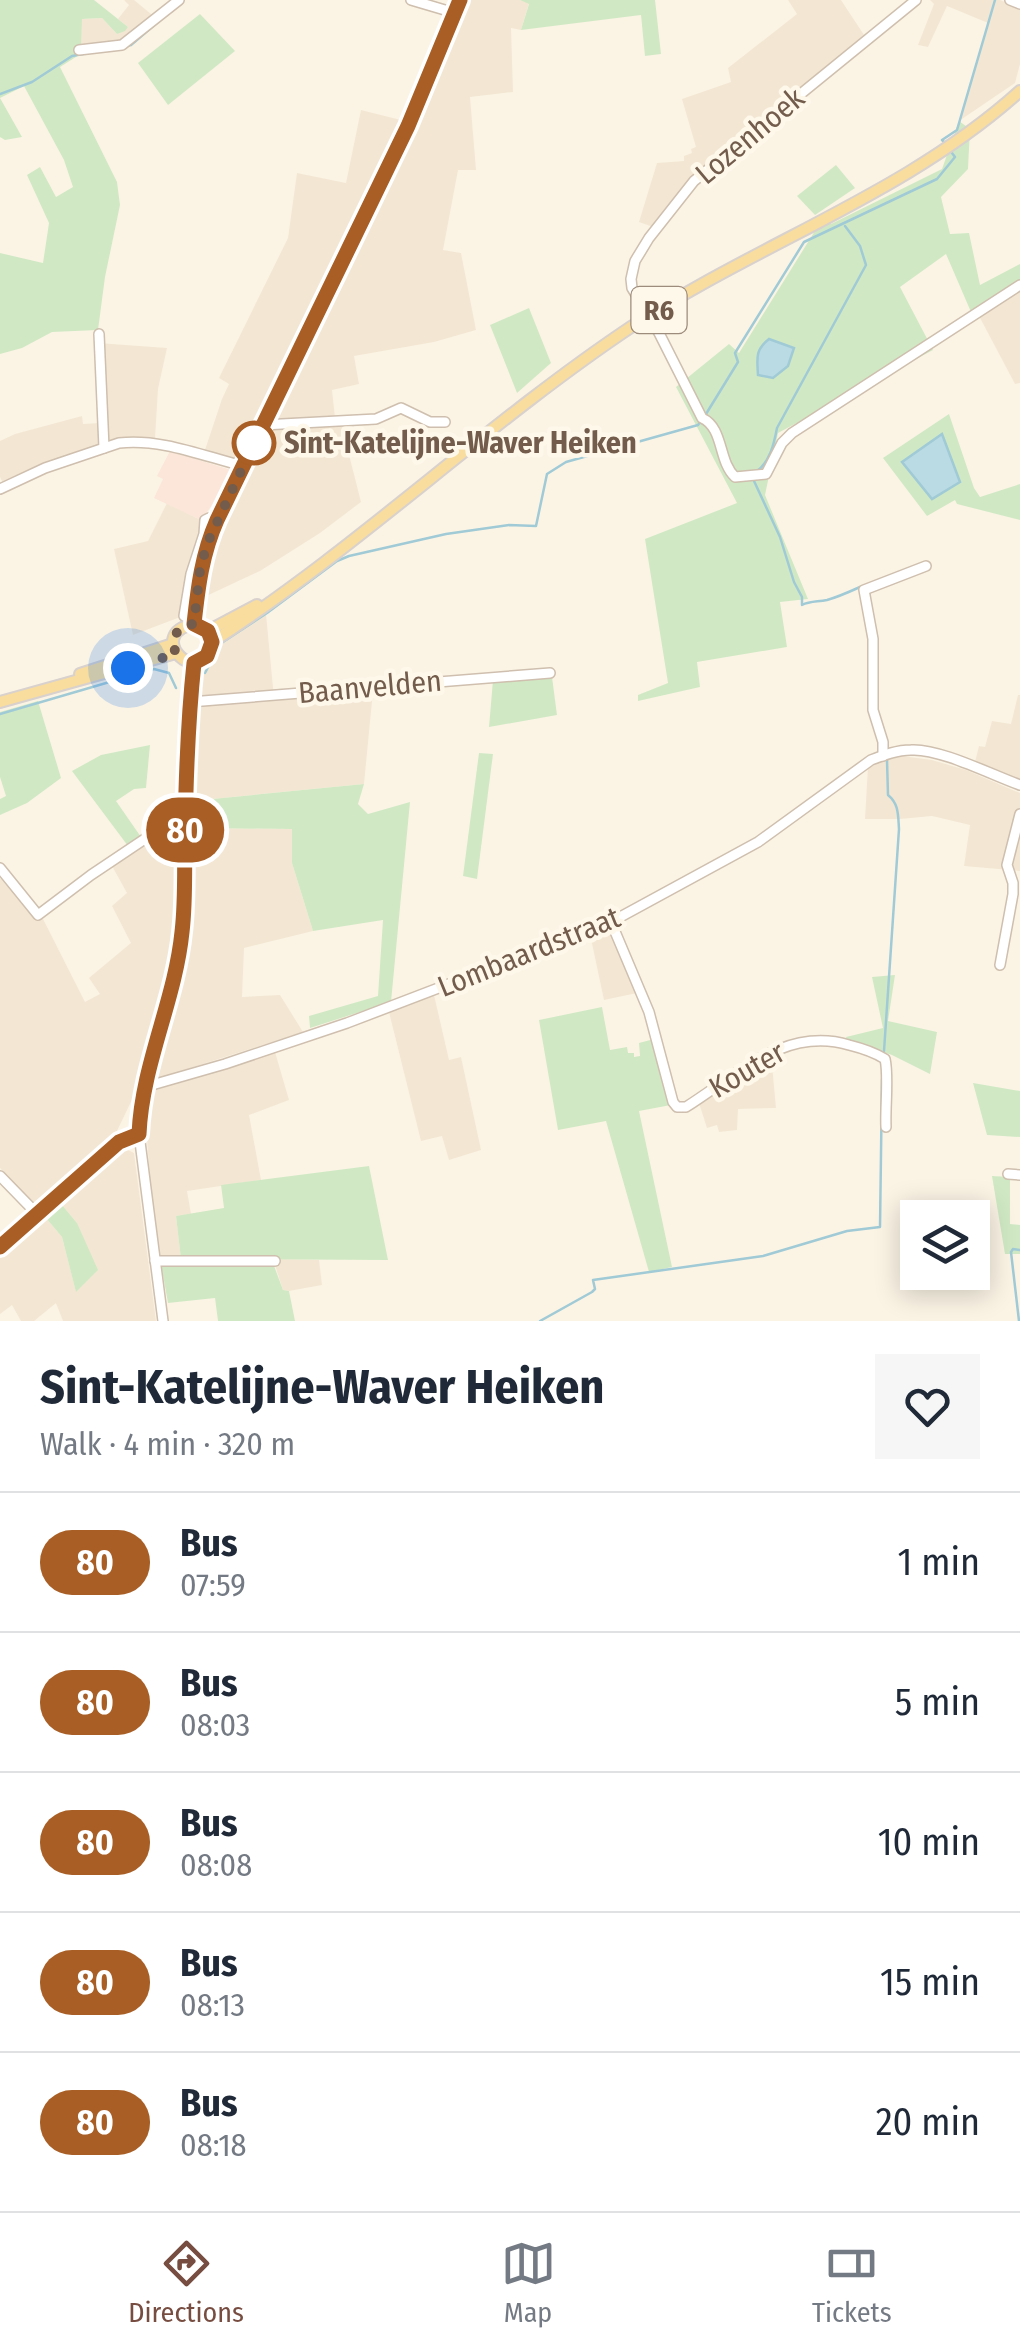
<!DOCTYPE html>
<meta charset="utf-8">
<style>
body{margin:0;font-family:"Fira Sans Condensed",sans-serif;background:#f6f6f7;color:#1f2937;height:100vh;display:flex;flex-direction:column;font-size:38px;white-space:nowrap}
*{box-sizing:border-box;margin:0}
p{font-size:32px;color:#747a83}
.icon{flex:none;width:55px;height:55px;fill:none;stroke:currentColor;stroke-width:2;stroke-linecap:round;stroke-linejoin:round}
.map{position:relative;height:1321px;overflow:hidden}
.details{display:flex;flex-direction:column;background:#fff;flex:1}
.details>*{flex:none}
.badge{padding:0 20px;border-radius:32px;font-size:35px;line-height:65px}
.fabs{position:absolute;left:900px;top:1200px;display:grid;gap:20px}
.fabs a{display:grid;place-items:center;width:90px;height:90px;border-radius:0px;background:#fff;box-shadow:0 5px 25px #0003;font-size:50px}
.you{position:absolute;width:50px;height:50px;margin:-25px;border:8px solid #fff;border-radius:50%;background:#1a73e8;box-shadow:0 0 0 15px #1a73e833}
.map>.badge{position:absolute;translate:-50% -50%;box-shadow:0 0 0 5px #fff}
.round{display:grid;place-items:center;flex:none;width:105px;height:105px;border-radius:0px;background:#f6f6f7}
.head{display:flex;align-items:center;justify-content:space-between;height:170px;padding:0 40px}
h1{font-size:48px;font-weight:700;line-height:75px}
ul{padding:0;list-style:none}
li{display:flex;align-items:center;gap:30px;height:140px;padding:0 40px;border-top:2px solid #e0e1e3}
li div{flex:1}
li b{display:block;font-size:38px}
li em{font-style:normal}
li .badge{min-width:110px;font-weight:700;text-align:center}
.menu{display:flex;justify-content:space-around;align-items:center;height:140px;border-top:2px solid #e0e1e3;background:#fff;font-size:28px;color:#747a83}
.menu a{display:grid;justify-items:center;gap:5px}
.menu .on{color:#774d41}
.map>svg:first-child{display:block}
.residential{fill:#f3e7d3}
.commercial{fill:#fbe6d9}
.green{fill:#d0e9c4}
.water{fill:#badbe4;stroke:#a0cad6;stroke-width:2.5}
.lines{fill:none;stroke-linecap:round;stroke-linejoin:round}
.stream{stroke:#a0cad6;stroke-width:2.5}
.minor-casing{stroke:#cfbfae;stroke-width:12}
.major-casing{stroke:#d8d1cd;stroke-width:14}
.minor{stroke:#fff;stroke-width:9}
.major{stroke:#f8dd9f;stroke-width:10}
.line-casing{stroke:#fff;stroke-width:22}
.line{stroke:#a85e24;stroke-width:15}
.walk{stroke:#735c4b;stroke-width:10;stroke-dasharray:0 18}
.stop-dot{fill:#fff;stroke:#a85e24;stroke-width:5}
.labels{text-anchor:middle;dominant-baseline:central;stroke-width:9;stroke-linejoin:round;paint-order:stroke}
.shield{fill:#fef8eb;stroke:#9d8b7b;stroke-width:2.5}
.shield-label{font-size:28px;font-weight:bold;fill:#735c4b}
.street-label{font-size:30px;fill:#735c4b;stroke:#fef8eb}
.stop-label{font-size:30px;font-weight:bold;fill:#735c4b;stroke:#fef8eb;text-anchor:start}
</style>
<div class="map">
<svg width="1020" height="1321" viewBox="0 0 1020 1321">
<rect width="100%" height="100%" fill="#fbf4e5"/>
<g class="residential">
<path d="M124,0H134L151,14H158L161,20L131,45L79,55L74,47L81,45V19L102,18L117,34L128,27L118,19L129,5Z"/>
<path d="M469,0H520L529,3L521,30L511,28L513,92L470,97L476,170H458L443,250L461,253L476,330L434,342L354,356L359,384L332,390L335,418L272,423L431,93Z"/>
<path d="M788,0H841L866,38L701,170L653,227L639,222L657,163L684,161V156L692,153L691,149L696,147L682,99L731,82L728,68L797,14Z"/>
<path d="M930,0H1000L1020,8V64L1015,83L959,121L988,23L947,6L928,47L918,45L934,4Z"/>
<path d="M361,110L401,120L240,460L205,450L222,399L229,384L219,378L288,238L297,173L346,183Z"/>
<path d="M1020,289V383L1015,384L979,316Z"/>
<path d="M98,343L167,348L158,389L155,438H119L37,466L3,483L0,477V441L15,434L82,416L83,424L99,423Z"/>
<path d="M341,423L361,502L320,533L260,571L200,599L208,560L269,427Z"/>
<path d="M167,503L201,520L200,538L183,616L133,635L114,549L148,541Z"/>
<path d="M266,614L274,698L373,691L364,784L192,801L199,670L212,658L218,647Z"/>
<path d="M1018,695H1020V779L975,762L979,746L985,747L992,721L1011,724Z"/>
<path d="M902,756L932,760L966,770L1020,793V871L964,866L970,825L932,816L900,819H865L868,766Z"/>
<path d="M182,818L174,951L139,1085L115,1135L72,1178L38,1207L0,1168V879L3,877L34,915L43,919L85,1002L100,994L89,978L131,943L112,906L127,893L111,864Z"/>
<path d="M193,828L292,829V863L313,931L244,948L242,997L280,995L303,1032L156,1079L185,960Z"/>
<path d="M608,926L637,993L604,1000L590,934Z"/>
<path d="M434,995L449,1060L461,1057L481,1150L449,1160L442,1136L421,1141L389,1012Z"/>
<path d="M275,1052L289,1100L249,1115L261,1180L187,1191L191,1214L176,1216L181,1258L161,1259L151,1192L146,1126L150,1092Z"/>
<path d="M771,1054L776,1108L738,1109L737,1130L719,1132L717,1125L707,1128L699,1103Z"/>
<path d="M124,1148L134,1153L156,1321H63L56,1303L34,1321H21L12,1305L0,1314V1256L46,1218L62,1237L76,1291L77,1223L62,1205Z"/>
<path d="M273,1259L319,1260L322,1285L289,1291L283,1290Z"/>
</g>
<path class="commercial" d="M170,451L234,471L217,507L212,505L201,520L154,498L163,479L157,476Z"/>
<g class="green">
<path d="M0,0H94L128,27L125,31L117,34L102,18L82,19L81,45L74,47L79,55L60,67L117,182L120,205L105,277L98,330L52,332L22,348L0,354V253L43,263L49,223L27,175L40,167L56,197L73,187L64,160L24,86L0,98L22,137L5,140L0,137Z"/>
<path d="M520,0H655L661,54L645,56L641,15L521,30L529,4Z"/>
<path d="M200,14L235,51L168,105L138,63Z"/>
<path d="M959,121L970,129L968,169L941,197L950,234L969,233L980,285L1020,264V282L971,312L946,254L900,287L933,350L778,433L765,495L808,599L780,602L787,647L697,662L700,687L638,701V695L668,683L645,539L737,503L676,387L729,344L739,353L823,218L831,224L942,169Z"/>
<path d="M836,165L855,188L815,215L797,196Z"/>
<path d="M529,308L551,363L517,393L490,325Z"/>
<path d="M949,414L974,488L980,497L1020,484V520L957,504L955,500L927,516L883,458Z"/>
<path d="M552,677L557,715L489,727L493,680Z"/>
<path d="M38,701L61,778L27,803L0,815V799L6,796L0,777V712Z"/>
<path d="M150,745L146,788L134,789L116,801L141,837L128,846L72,771L101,755Z"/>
<path d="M479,753L493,754L477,879L463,876Z"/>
<path d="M364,784L358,804L368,814L410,802L391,1002L310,1028L309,1016L378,996L383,920L313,931L292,863V829L193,828L192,801Z"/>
<path d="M895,975L888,1021L937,1032L930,1074L892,1055L847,1040L846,1037L883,1028L872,977Z"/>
<path d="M602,1007L610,1050L627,1047L628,1053H634V1057L640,1056L639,1043L654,1039L671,1105L639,1111L672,1267L649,1272L606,1121L558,1130L539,1020Z"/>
<path d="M973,1083L1020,1091V1137L987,1135Z"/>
<path d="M369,1166L388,1260L181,1259L176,1216L224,1208L221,1185Z"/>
<path d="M992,1176L1010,1177V1224L1020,1225V1254H1005Z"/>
<path d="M62,1205L77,1223L98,1270L76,1292L62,1237L46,1218Z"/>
<path d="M273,1263L283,1290L289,1291L295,1321H218L215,1298L168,1303L161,1264Z"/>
</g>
<g class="water">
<path d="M769,339L794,348L788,366L773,378L758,375C757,358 755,350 769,339Z"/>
<path d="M942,434L960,482L932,499L902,462Z"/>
</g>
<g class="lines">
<g class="stream">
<path d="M126,46L131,45L159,21"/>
<path d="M0,94L32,82L72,56L83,54"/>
<path d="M945,143L942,140L957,130L995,0"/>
<path d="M706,414L738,362L735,353L804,242L937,179L955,157L952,153"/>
<path d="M756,472C770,462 774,444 777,428L866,265L860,246L845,226"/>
<path d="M754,481L780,537L794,582L802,597V605C810,601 817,602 827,600C838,597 849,592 860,587"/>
<path d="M205,673L220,644L267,613L337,561L349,556L446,534L509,525L536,526L547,474L566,462L698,425L701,421"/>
<path d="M0,714L154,669L169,673L176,688"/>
<path d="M884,1051L899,829C898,815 899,804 888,795L887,760"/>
<path d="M540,1321L592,1292L595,1289L593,1280L763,1256L847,1231L880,1227L882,1080"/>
<path d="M1019,1321L1011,1252L1013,1249L1020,1250"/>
</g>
<defs>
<g id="minor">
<path d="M411,0L455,13"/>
<path d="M1010,0L1020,4"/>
<path d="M79,50L122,45L179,0"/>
<path d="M640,301L632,288L631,279L635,261L649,238L694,181L916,0"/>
<path d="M658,331L702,418C724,428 718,461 735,477L766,474L782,443L792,433L1020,285"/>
<path d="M99,334L104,448"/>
<path d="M263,425L376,419L401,408L430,422H445"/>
<path d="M0,489L45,468L119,443C160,438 203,456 243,466"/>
<path d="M184,616L191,574L204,534L205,520L209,518L217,520"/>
<path d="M194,624L200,570L210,534L409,124L460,0"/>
<path d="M190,702L550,673"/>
<path d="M883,756V742L873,710V639L864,590L926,566"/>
<path d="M0,868L38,915L91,875L185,812"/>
<path d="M611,922L649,1012L673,1102L677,1107H686C737,1075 785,1026 849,1045C861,1048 874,1052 885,1059C889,1075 885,1108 886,1127"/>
<path d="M1000,965L1013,894V883L1007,865L1020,814"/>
<path d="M145,1087L225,1064L347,1023L611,922L758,842L871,760C884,755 897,750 911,750C939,748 992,775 1020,785"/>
<path d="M1008,1174L1020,1175"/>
<path d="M0,1176L39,1216"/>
<path d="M0,1247L119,1142L139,1134"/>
<path d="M155,1261H275"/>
<path d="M163,1321L139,1134L145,1087L177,965L183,930L188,737L194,663"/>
</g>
<g id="major">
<path d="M208,631L257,605"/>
<path d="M212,642L206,628L194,624C142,634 202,694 212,642C359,547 486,424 631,327C758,243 906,194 1020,91"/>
<path d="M80,674L173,644"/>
<path d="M0,702L176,653"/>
</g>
</defs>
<use href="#minor" class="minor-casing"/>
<use href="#major" class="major-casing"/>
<use href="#minor" class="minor"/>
<use href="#major" class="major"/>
</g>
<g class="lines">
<defs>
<path id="line" d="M0,1247L119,1142L139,1134C142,1064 175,1001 182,932C186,899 184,865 185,832C186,775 188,719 194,663L207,656L212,642L208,631L194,624C198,587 202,554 217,520L408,126L460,0"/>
</defs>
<use href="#line" class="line-casing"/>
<use href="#line" class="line"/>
<path class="walk" d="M128,668L176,654C170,638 177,625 194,624L200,570L207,544L254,443"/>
</g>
<circle class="stop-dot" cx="254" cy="443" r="20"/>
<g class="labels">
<rect class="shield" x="631.5" y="287" width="55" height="46" rx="8"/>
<g class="shield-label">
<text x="659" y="310">R6</text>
</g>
<g class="street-label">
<text transform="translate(750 136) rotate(-40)">Lozenhoek</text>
<text transform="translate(370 687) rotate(-5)">Baanvelden</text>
<text transform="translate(529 952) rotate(-22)">Lombaardstraat</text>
<text transform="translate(747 1070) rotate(-30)">Kouter</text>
</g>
<g class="stop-label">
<text x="284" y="443">Sint-Katelijne-Waver Heiken</text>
</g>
</g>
</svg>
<div class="fabs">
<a><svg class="icon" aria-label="layers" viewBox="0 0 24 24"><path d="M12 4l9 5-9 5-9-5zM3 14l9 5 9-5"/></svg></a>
</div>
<div class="you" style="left:128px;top:668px"></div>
<b class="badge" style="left:185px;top:830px;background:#a85e24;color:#fff">80</b>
</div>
<section class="details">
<div class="head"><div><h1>Sint-Katelijne-Waver Heiken</h1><p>Walk · 4 min · 320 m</p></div><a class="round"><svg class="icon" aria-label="heart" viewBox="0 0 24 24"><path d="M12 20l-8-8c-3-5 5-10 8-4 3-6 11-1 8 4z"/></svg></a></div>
<ul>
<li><span class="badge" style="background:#a85e24;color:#fff">80</span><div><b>Bus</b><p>07:59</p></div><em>1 min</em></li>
<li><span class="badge" style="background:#a85e24;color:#fff">80</span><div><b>Bus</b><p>08:03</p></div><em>5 min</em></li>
<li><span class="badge" style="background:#a85e24;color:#fff">80</span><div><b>Bus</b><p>08:08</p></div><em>10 min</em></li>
<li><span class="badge" style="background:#a85e24;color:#fff">80</span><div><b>Bus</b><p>08:13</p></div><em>15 min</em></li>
<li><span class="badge" style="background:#a85e24;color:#fff">80</span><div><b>Bus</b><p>08:18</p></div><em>20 min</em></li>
</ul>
</section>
<nav class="menu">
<a class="on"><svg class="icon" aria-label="directions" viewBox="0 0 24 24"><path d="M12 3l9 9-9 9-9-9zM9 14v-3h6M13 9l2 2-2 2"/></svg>Directions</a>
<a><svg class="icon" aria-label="map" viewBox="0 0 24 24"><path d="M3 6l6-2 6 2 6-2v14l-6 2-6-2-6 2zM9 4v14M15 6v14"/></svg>Map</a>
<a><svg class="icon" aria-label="tickets" viewBox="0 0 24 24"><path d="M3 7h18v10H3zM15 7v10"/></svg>Tickets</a>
</nav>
